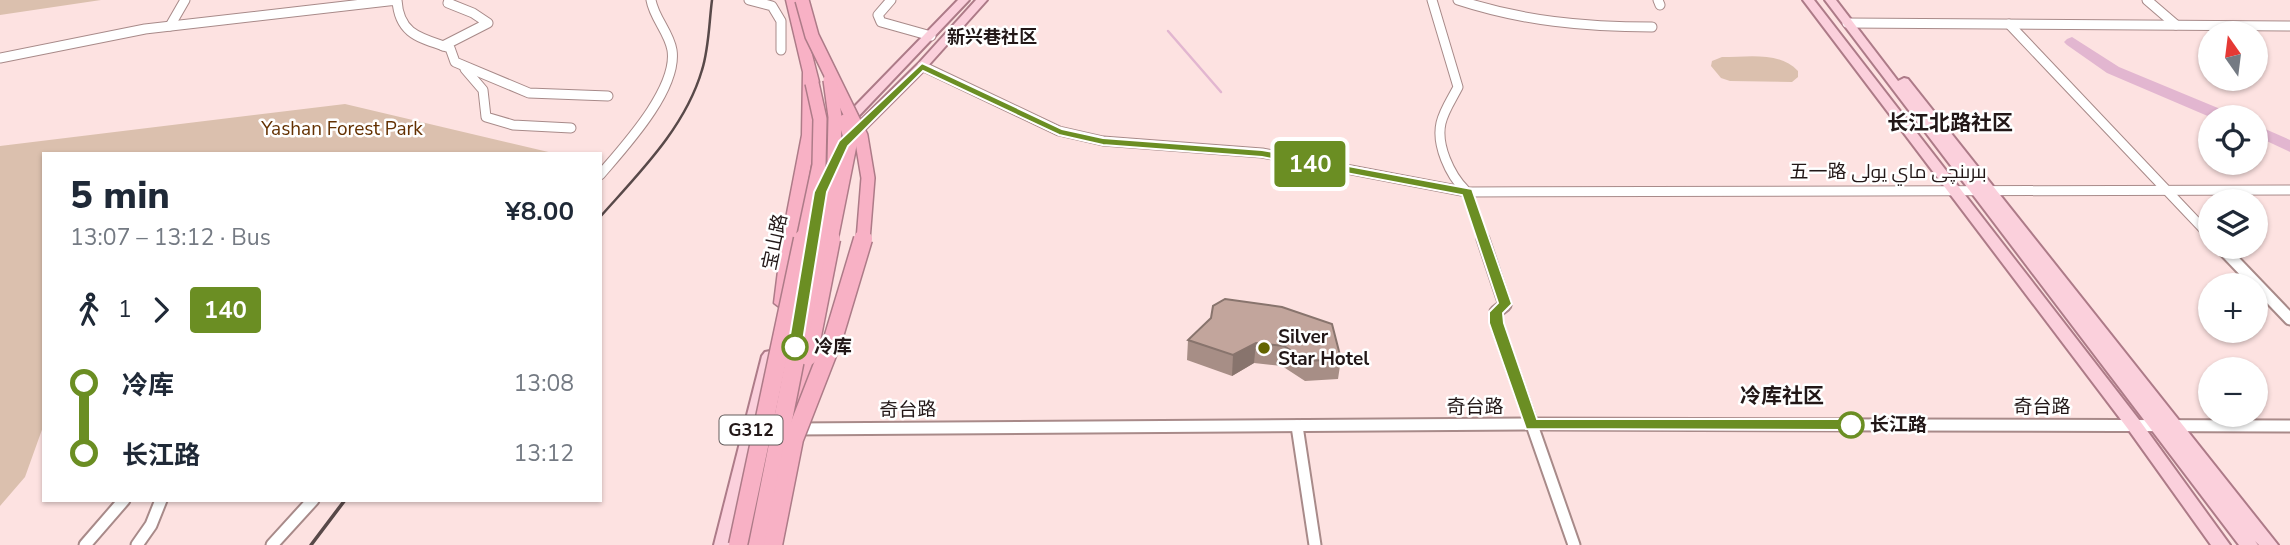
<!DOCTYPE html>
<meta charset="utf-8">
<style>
body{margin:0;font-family:"Nunito Sans",Cairo,"Noto Sans SC",sans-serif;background:#f2f2f3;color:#1f2937;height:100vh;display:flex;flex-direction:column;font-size:26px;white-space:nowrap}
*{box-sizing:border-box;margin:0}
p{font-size:23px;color:#747a83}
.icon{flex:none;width:38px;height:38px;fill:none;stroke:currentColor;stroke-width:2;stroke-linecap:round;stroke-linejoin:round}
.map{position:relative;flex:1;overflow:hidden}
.side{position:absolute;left:42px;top:152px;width:560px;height:350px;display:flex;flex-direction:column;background:#fff;border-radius:0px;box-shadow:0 2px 5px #0004}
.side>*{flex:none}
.badge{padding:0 14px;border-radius:5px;font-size:24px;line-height:46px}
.needle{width:46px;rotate:346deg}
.buttons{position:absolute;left:2198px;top:21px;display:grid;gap:14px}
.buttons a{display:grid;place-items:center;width:70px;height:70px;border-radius:50%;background:#fff;box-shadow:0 2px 5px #0004;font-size:35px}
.map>.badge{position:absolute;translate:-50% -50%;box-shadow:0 0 0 4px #fff}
.legs{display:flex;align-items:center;gap:10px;height:77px;padding:0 28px;font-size:23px}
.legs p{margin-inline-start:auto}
.summary{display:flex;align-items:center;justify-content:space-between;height:119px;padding:0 28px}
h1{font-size:38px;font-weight:800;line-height:52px}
ul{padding:0 28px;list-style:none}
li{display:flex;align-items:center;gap:24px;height:70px;font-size:26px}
li i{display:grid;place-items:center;width:10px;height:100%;margin:0 9px;background:currentColor}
li i::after{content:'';width:18px;height:18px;margin:-9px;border:5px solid;border-radius:50%;background:#fff}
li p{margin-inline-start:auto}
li:first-child i{background:linear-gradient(#0000 50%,currentColor 0)}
li:last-child i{background:linear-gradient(currentColor 50%,#0000 0)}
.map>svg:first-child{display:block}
.green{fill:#dbc0ae}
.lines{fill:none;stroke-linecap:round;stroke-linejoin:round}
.stream{stroke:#e2b6d0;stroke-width:2.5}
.river{fill:#e2b6d0;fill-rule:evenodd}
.minor-far1-casing{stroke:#a88a89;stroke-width:11}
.minor-casing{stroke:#a88a89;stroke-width:15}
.major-casing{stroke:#ad7b88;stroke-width:4}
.highway-casing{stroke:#ad7b88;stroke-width:3}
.minor-far1{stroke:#fff;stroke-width:9}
.minor{stroke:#fff;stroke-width:11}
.major{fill:#fbd0dc;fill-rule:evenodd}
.highway{fill:#f8b1c5;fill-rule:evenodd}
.rail-far1{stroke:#584949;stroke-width:2.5}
.rail{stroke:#584949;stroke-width:3.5}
.highway-bridge-far1-casing{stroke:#ad7b88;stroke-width:16;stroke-linecap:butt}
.highway-bridge-casing{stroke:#ad7b88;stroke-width:21;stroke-linecap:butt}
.highway-bridge-far1{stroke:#f8b1c5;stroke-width:13}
.highway-bridge{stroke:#f8b1c5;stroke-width:18}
.wall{fill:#a78e86}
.shaded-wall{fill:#88746d}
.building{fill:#c2a59c;stroke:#88746d;stroke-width:2}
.line-1{fill:#6b8e23;stroke:#fff;stroke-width:2}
.stop-1-dot{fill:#fff;stroke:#6b8e23;stroke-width:3.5}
.poi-dot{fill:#636400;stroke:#fff;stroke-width:2.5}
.labels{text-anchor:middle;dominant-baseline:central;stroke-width:5;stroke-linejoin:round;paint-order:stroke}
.far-neighbourhood-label{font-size:18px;font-weight:bold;fill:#221717;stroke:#fff}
.shield{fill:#fff;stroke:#645d5d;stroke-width:2}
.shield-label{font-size:18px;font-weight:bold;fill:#221717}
.park-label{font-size:19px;fill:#643102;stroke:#fff}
.street-label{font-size:19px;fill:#221717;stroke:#fff}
.poi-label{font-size:19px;font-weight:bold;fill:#221717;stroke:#fff;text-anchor:start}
.stop-label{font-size:19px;font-weight:bold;fill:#221717;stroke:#fff;text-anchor:start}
.neighbourhood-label{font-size:21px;font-weight:bold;fill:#221717;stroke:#fff}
</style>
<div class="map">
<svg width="2290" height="545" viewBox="0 0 2290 545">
<rect width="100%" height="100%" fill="#fde2e1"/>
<g class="green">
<path d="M0,0H101L0,15Z"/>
<path d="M1722,57C1748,57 1779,51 1798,71V77L1792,82L1730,81L1721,78L1711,66L1712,61Z"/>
<path d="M345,104L557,154H44V424L25,477L0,506V146Z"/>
</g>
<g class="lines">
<path class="stream" d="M1168,31L1221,92"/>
<g class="river">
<path d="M2072,37L2119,67L2230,113L2232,117H2210L2107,73L2067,45L2064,42L2067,39Z"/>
<path d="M2256,125L2290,140V152L2256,136Z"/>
</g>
<defs>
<g id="minor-far1">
<path d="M749,0L772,6L781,21V50"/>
<path d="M891,0L878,15L881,22L931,36"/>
<path d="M1432,0L1458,87C1452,99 1444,110 1441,123C1436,145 1450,175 1465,190"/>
<path d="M1458,0C1522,21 1585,27 1652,27"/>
<path d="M1658,0L1660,5"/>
<path d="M2147,0L2176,25"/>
<path d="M1847,23L2290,26"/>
<path d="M2009,24L2210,236"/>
<path d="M170,26L185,0"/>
<path d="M443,46L488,23L473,13L448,3L449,0"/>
<path d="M0,58L145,29L397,0C399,35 421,38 450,48L455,62L529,93L608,96"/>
<path d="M922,66L1059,131L1103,141L1262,153L1467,192"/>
<path d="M465,69L483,90L486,117L513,125L571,128"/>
<path d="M600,175C624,147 678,89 672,50C669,32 654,18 651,0"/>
<path d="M1483,240L1467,192L2290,190"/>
</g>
<g id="minor">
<path d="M1483,239L1505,305L1496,312V322L1574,545"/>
<path d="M2221,247L2290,319"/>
<path d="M1297,426L1315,545"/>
<path d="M793,429L1532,424L2290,426"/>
<path d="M85,545L124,500"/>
<path d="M137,545L151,525L161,500"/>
<path d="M272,545L313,500"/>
</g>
<g id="major">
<path d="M958,0H969L833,143L823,163H815L813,160L823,139Z"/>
<path d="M976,0H987L926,68L848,146L827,192L817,252L815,255H805L803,252L813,192L837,144L918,64Z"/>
<path d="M1803,0H1814L2140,421L2230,545H2211L2128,429Z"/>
<path d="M1825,0H1836L1898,81L1904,78L1908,79L2278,545H2259L2255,541L2258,545H2239Z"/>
<path d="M770,351L775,352L778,356L732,545H714L762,356L765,352Z"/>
</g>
<g id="highway">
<path d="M786,0H798L819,82L816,85V135L798,239L790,303L782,309L774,303L782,239L802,135L803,72Z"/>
<path d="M808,350L814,352L816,356L800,417L797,422H785L782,417L800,356L802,352Z"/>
</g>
</defs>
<use href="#minor-far1" class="minor-far1-casing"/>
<use href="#minor" class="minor-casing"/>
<use href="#major" class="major-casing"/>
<use href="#highway" class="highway-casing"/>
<use href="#minor-far1" class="minor-far1"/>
<use href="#minor" class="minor"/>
<use href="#major" class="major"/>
<use href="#highway" class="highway"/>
<path class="rail-far1" d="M600,217C639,173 685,128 702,70C709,48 709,23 712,0"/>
<path class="rail" d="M311,545L345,500"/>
<defs>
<g id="highway-bridge-far1">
<path d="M802,0L812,36L861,136L868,178L863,240"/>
<path d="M803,240L819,165L820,119L812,83"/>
<path d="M819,240L834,164L835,117L830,80"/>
<path d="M831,240L851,140L845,121"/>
</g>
<g id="highway-bridge">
<path d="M808,356L831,239"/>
<path d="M738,545L803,239"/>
<path d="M758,545L819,239"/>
<path d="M773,545L794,439L833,339L863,239"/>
</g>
</defs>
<use href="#highway-bridge-far1" class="highway-bridge-far1-casing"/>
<use href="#highway-bridge" class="highway-bridge-casing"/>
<use href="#highway-bridge-far1" class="highway-bridge-far1"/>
<use href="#highway-bridge" class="highway-bridge"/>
</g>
<path class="wall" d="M1211,318L1341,359L1338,379L1305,381L1282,366L1254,363L1232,376L1187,360L1188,340Z"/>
<path class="shaded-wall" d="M1256,343L1254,363L1232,376L1233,355Z"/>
<path class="building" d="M1225,299L1282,307L1332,324L1341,359L1307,361L1284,346L1256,343L1233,355L1188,340L1211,318L1213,306Z"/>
<path class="line-1" d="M922,63L1062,129L1103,138L1262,150L1472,189L1512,304L1503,313L1504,323L1537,419H1851L1859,425L1851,430L1526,429L1489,323V312L1498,303L1462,195L1262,157L1103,145L1059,135L923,71L848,146L827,192L802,347L795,353L790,351L788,347L814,192L839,141Z"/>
<g class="stop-1-dot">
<circle cx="795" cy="347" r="12"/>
<circle cx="1851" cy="425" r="12"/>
</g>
<circle class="poi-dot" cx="1264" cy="348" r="7"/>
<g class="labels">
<g class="far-neighbourhood-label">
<text x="992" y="37">新兴巷社区</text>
</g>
<rect class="shield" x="719.5" y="415.5" width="63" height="29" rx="5"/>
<g class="shield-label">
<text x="751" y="430">G312</text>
</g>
<g class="park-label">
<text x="342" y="129">Yashan Forest Park</text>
</g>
<g class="street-label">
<text x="1888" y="172">五一路 بىرىنچى ماي يولى</text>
<text transform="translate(775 242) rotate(-78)">宝山路</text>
<text x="1475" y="407">奇台路</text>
<text x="2042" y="407">奇台路</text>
<text transform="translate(908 410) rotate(-1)">奇台路</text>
</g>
<g class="poi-label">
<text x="1278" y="337">Silver<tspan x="1278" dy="22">Star Hotel</tspan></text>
</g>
<g class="stop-label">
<text x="814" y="347">冷库</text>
<text x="1870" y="425">长江路</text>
</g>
<g class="neighbourhood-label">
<text x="1950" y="123">长江北路社区</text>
<text x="1782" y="396">冷库社区</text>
</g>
</g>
</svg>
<div class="buttons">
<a><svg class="needle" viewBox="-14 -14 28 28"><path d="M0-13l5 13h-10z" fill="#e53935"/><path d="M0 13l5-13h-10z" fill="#747a83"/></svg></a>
<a><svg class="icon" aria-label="locate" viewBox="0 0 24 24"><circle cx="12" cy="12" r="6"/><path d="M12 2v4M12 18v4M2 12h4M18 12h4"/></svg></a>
<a><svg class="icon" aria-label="layers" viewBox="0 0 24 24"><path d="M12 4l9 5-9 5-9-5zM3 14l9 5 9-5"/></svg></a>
<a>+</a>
<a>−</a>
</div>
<b class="badge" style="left:1310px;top:164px;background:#6b8e23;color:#fff">140</b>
<section class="side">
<div class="summary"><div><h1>5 min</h1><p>13:07 – 13:12 · Bus</p></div><b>¥8.00</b></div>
<div class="legs"><svg class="icon" aria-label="walk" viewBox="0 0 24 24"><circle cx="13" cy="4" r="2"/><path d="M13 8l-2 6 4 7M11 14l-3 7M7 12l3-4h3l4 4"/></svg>1<svg class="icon" aria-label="forward" viewBox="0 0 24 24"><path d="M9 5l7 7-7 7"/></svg><b class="badge" style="background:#6b8e23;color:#fff">140</b></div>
<ul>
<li><i style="color:#6b8e23"></i><b>冷库</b><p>13:08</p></li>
<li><i style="color:#6b8e23"></i><b>长江路</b><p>13:12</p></li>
</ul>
</section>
</div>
